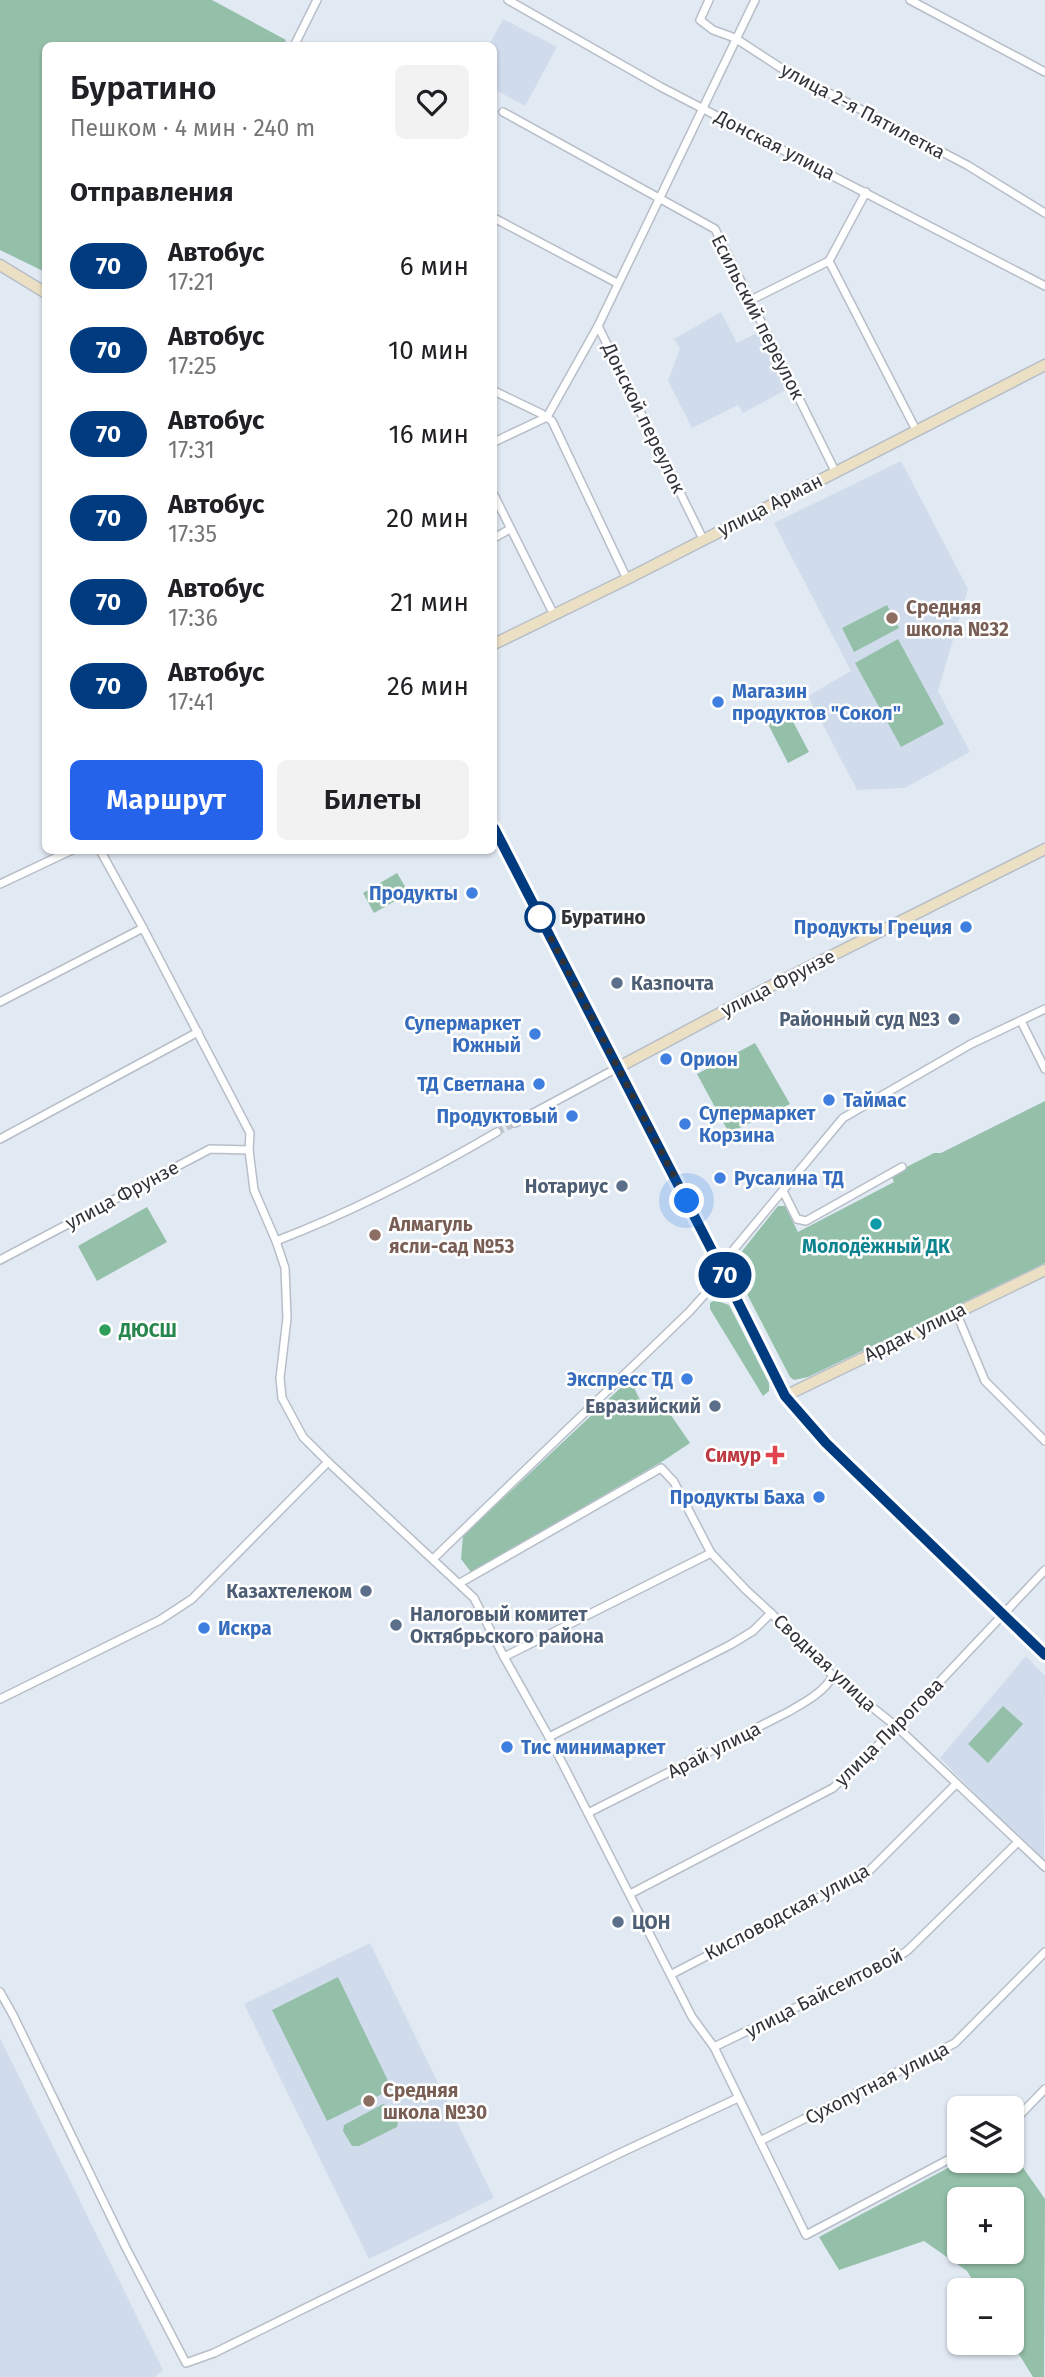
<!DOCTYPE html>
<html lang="ru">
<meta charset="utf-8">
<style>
body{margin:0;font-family:"Fira Sans",sans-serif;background:#f2f2f2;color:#202124;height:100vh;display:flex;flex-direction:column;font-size:26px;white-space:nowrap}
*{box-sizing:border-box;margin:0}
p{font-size:23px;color:#757577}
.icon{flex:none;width:38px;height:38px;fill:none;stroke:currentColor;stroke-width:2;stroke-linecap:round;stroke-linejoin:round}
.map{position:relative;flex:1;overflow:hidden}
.side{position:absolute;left:42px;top:42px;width:455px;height:812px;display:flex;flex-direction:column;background:#fff;border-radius:10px;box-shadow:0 2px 5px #0004}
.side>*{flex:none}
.badge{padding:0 14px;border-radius:23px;font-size:24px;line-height:46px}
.fabs{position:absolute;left:947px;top:2096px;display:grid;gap:14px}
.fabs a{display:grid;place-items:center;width:77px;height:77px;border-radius:10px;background:#fff;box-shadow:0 2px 5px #0004;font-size:35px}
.you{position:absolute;width:35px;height:35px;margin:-18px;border:5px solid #fff;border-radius:50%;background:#1a73e8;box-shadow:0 0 0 10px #1a73e833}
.map>.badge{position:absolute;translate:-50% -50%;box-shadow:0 0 0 4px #fff}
h2{padding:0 28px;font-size:26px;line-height:63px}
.round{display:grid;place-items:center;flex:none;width:74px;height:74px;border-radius:10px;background:#f2f2f2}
.overview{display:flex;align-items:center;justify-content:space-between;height:119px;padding:0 28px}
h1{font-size:33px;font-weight:600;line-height:52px}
.action{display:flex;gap:14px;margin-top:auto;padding:14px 28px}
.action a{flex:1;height:80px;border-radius:10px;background:#2563eb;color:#fff;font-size:28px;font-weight:600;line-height:80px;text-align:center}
.action a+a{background:#f2f2f2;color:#202124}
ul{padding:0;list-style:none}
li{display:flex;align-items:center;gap:21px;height:84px;padding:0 28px}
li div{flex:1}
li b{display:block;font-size:26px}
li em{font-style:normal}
li .badge{min-width:77px;font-weight:700;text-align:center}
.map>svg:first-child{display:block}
.built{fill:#d0dcec}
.green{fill:#94c0a9;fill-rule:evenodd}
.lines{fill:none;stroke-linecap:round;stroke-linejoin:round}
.street-tunnel{stroke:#bec5cd;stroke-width:7;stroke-dasharray:7 3.5;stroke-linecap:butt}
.street-casing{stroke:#b7bec8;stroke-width:10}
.secondary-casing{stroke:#b7bec8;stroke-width:13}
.street{stroke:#fff;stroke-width:7}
.secondary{stroke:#ebe0c4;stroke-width:10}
.line-casing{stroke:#fff;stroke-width:16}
.line{stroke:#003b80;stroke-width:10}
.walk{stroke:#303337;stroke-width:7;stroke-dasharray:0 12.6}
.education-dot{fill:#8d6e63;stroke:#fff;stroke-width:2.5}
.shop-dot{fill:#3f7fe0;stroke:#fff;stroke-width:2.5}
.stop-dot{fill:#fff;stroke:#003b80;stroke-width:3.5}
.service-dot{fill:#5c6f8a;stroke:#fff;stroke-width:2.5}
.culture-dot{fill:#0f9aa8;stroke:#fff;stroke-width:2.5}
.leisure-dot{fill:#2e9e5b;stroke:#fff;stroke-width:2.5}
.health-dot{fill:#e0444e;stroke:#fff;stroke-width:2.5}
.labels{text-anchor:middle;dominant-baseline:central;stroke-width:5;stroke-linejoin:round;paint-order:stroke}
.street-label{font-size:19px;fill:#303337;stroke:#fff}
.education-label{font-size:19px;font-weight:bold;fill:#785e54;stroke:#fff;text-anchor:start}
.shop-label{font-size:19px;font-weight:bold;fill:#366cbe;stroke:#fff;text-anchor:start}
.stop-label{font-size:19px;font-weight:bold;fill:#303337;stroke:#fff;text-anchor:start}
.service-label{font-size:19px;font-weight:bold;fill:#4e5e75;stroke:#fff;text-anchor:end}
.culture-label{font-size:19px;font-weight:bold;fill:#0d838f;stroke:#fff}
.leisure-label{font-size:19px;font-weight:bold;fill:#27864d;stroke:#fff;text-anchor:start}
.health-label{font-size:19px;font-weight:bold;fill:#be3a42;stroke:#fff;text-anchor:end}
</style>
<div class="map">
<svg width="1045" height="2377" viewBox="0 0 1045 2377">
<rect width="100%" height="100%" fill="#e1e9f3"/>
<g class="built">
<path d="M503,19L557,47L525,106L494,89V46L489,45Z"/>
<path d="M721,312L737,343L759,332L788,389L743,413L738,405L692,428L668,381L680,349L674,339Z"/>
<path d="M901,461L968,589L938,691L970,752L905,788L857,790L808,696L851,671L774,523Z"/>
<path d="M1026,1656L1045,1676L1044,1864L940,1758Z"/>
<path d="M370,1943L494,2198L369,2259L244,2004Z"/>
<path d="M0,2038L163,2370L154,2377H0Z"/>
</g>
<g class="green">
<path d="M0,0H212L286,40L283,46H46L45,272L0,250Z"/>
<path d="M887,605L899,628L854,652L842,628Z"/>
<path d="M898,639L944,724L901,747L855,663Z"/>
<path d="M789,714L809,752L788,763L768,724Z"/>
<path d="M397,873L409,893L374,913L363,893Z"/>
<path d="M755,1043L790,1104L729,1133L697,1074Z"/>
<path d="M1045,1101V1263L808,1377L794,1380L790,1377L734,1269L735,1260L778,1206H785L798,1232L894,1182L891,1175L934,1153H941Z"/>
<path d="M147,1207L167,1242L97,1281L78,1246Z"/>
<path d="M715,1300L729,1305L769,1383V1391L763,1396L710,1309V1303Z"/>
<path d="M630,1379L639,1398L650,1410L664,1405L690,1443L663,1461L471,1572L461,1559L463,1536Z"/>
<path d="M1003,1706L1023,1724L988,1763L968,1744Z"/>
<path d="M338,1977L392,2089L327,2121L272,2010Z"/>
<path d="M383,2104L390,2107L398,2122L397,2127L359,2146H352L343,2131L344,2125Z"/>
<path d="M1012,2152L1045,2199L1044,2377H1033L1012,2343V2291H979L967,2271L924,2241L839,2270L819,2237L961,2161H1012ZM959,2200H1012V2252H959Z"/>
</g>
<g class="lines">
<path class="street-tunnel" d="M497,1132L515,1123"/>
<defs>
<g id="street">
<path d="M508,0L661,87L1045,286"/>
<path d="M709,0L700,20L713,30L735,38L781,68L967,165L1045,213"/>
<path d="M910,0L1045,72"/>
<path d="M294,46L317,0"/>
<path d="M503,112L715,229L835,471"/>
<path d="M494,218L617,283"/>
<path d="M829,261L866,192"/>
<path d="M749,301L829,261L916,430"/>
<path d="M494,391L542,414L552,421L627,579"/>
<path d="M494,442L547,417L598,326"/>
<path d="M494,495L554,615"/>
<path d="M494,538L510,529"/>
<path d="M703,539L598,326L755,0"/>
<path d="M100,850L143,928L250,1133L249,1150L254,1190L276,1241L285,1268L287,1318L280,1378L282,1398L303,1437L328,1462"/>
<path d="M0,884L72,850"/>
<path d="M0,1002L143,928"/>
<path d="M1021,1021L1045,1069"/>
<path d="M515,1123L617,1068"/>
<path d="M0,1139L198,1032"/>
<path d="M783,1191L797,1219L806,1221L902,1167"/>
<path d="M276,1241C352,1212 427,1173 497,1132"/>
<path d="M0,1260L210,1149L249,1150"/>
<path d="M956,1312L985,1381L1045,1441"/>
<path d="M433,1559L690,1311L707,1292L735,1248L843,1118L971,1044L1045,1009"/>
<path d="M460,1583L661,1468L674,1482L711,1553L746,1590L771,1613L833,1676L897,1727L1045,1867"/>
<path d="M504,1657L711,1553"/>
<path d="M0,1699L160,1620L192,1599L328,1462L474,1598L504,1657L549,1737L692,2017L714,2047L806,2235L959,2154"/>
<path d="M549,1737L730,1645L753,1631L771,1613"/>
<path d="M588,1813L788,1712C805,1702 823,1693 833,1676"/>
<path d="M630,1894L833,1788L897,1727L1045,1570"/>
<path d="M672,1974L868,1872L956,1784"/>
<path d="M0,1992L13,2015L126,2248L186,2363L214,2353L618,2154L738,2098"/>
<path d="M714,2047L886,1964L907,1951L1018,1842"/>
<path d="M1012,2123L1045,2089"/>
<path d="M760,2141L955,2043L1045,1952"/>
</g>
<g id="secondary">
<path d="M0,265L46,293"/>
<path d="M494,644L627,579L1045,365"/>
<path d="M494,828L721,1268L785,1396L826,1442L1045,1655"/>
<path d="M617,1068L769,987L1045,849"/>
<path d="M785,1396L1045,1270"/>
</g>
</defs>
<use href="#street" class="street-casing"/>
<use href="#secondary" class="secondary-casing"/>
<use href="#street" class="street"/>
<use href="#secondary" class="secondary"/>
</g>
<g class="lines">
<defs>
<path id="line" d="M494,828L721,1268L785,1396L826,1443L1045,1655"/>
</defs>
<use href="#line" class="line-casing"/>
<use href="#line" class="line"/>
<path class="walk" d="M540,917L687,1201"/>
</g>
<g class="education-dot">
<circle cx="892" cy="618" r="7"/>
<circle cx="375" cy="1235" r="7"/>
<circle cx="369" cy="2101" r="7"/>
</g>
<g class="shop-dot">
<circle cx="718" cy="702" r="7"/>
<circle cx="472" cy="893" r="7"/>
<circle cx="966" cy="927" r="7"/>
<circle cx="535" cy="1034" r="7"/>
<circle cx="666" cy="1059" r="7"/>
<circle cx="539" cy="1084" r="7"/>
<circle cx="829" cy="1100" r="7"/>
<circle cx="572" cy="1116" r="7"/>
<circle cx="685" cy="1124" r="7"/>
<circle cx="720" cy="1178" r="7"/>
<circle cx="687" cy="1379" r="7"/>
<circle cx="819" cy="1497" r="7"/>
<circle cx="204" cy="1628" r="7"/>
<circle cx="507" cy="1747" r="7"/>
</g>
<circle class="stop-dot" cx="540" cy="917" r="14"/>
<g class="service-dot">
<circle cx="617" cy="983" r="7"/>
<circle cx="954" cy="1019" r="7"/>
<circle cx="622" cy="1186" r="7"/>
<circle cx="715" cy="1406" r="7"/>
<circle cx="366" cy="1591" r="7"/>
<circle cx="396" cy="1625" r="7"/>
<circle cx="618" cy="1922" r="7"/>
</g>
<circle class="culture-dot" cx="876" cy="1224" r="7"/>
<circle class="leisure-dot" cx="105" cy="1330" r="7"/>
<path class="health-dot" d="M771.5 1444.5h7v7h7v7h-7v7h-7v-7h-7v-7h7z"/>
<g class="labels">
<g class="street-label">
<text transform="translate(863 111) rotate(28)">улица 2-я Пятилетка</text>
<text transform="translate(775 145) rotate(27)">Донская улица</text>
<text transform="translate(758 317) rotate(63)">Есильский переулок</text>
<text transform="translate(644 418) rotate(64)">Донской переулок</text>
<text transform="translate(770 505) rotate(-27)">улица Арман</text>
<text transform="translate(778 983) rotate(-27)">улица Фрунзе</text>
<text transform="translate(122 1195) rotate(-28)">улица Фрунзе</text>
<text transform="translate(915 1332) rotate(-26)">Ардак улица</text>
<text transform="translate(825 1663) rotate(43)">Сводная улица</text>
<text transform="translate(889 1732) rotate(-45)">улица Пирогова</text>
<text transform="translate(714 1750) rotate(-27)">Арай улица</text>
<text transform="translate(787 1912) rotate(-28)">Кисловодская улица</text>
<text transform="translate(824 1993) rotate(-27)">улица Байсеитовой</text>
<text transform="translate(877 2083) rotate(-27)">Сухопутная улица</text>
</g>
<g class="education-label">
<text x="906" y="607">Средняя<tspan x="906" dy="22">школа №32</tspan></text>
<text x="389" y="1224">Алмагуль<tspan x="389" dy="22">ясли-сад №53</tspan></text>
<text x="383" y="2090">Средняя<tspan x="383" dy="22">школа №30</tspan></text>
</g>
<g class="shop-label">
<text x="732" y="691">Магазин<tspan x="732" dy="22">продуктов "Сокол"</tspan></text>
<text x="458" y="893" text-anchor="end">Продукты</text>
<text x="952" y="927" text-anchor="end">Продукты Греция</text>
<text x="521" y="1023" text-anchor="end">Супермаркет<tspan x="521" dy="22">Южный</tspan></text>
<text x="680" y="1059">Орион</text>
<text x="525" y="1084" text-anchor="end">ТД Светлана</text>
<text x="843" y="1100">Таймас</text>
<text x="699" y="1113">Супермаркет<tspan x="699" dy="22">Корзина</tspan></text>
<text x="558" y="1116" text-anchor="end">Продуктовый</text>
<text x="734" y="1178">Русалина ТД</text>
<text x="673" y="1379" text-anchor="end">Экспресс ТД</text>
<text x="805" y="1497" text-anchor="end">Продукты Баха</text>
<text x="218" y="1628">Искра</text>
<text x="521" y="1747">Тис минимаркет</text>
</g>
<g class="stop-label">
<text x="561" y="917">Буратино</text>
</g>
<g class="service-label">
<text x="631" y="983" text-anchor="start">Казпочта</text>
<text x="940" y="1019">Районный суд №3</text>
<text x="608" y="1186">Нотариус</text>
<text x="701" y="1406">Евразийский</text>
<text x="352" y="1591">Казахтелеком</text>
<text x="410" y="1614" text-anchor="start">Налоговый комитет<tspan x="410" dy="22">Октябрьского района</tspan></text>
<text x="632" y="1922" text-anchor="start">ЦОН</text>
</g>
<g class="culture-label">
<text x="876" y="1246">Молодёжный ДК</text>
</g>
<g class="leisure-label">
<text x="119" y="1330">ДЮСШ</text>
</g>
<g class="health-label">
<text x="761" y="1455">Симур</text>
</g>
</g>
</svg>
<div class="fabs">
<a><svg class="icon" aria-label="layers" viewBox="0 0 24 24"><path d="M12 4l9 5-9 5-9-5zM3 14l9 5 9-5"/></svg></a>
<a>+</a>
<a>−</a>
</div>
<div class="you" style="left:687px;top:1201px"></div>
<b class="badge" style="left:725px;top:1275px;background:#003b80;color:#fff">70</b>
<section class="side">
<div class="overview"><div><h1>Буратино</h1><p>Пешком · 4 мин · 240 m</p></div><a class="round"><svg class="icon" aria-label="heart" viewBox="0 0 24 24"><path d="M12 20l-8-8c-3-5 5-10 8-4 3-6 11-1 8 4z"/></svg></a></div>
<h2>Отправления</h2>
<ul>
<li><span class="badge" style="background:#003b80;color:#fff">70</span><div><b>Автобус</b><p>17:21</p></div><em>6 мин</em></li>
<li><span class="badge" style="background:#003b80;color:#fff">70</span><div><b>Автобус</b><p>17:25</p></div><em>10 мин</em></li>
<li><span class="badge" style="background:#003b80;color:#fff">70</span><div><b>Автобус</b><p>17:31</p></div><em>16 мин</em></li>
<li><span class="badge" style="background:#003b80;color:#fff">70</span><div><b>Автобус</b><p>17:35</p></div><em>20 мин</em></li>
<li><span class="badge" style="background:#003b80;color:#fff">70</span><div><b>Автобус</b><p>17:36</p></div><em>21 мин</em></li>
<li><span class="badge" style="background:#003b80;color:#fff">70</span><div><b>Автобус</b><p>17:41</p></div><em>26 мин</em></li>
</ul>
<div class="action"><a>Маршрут</a><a>Билеты</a></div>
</section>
</div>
